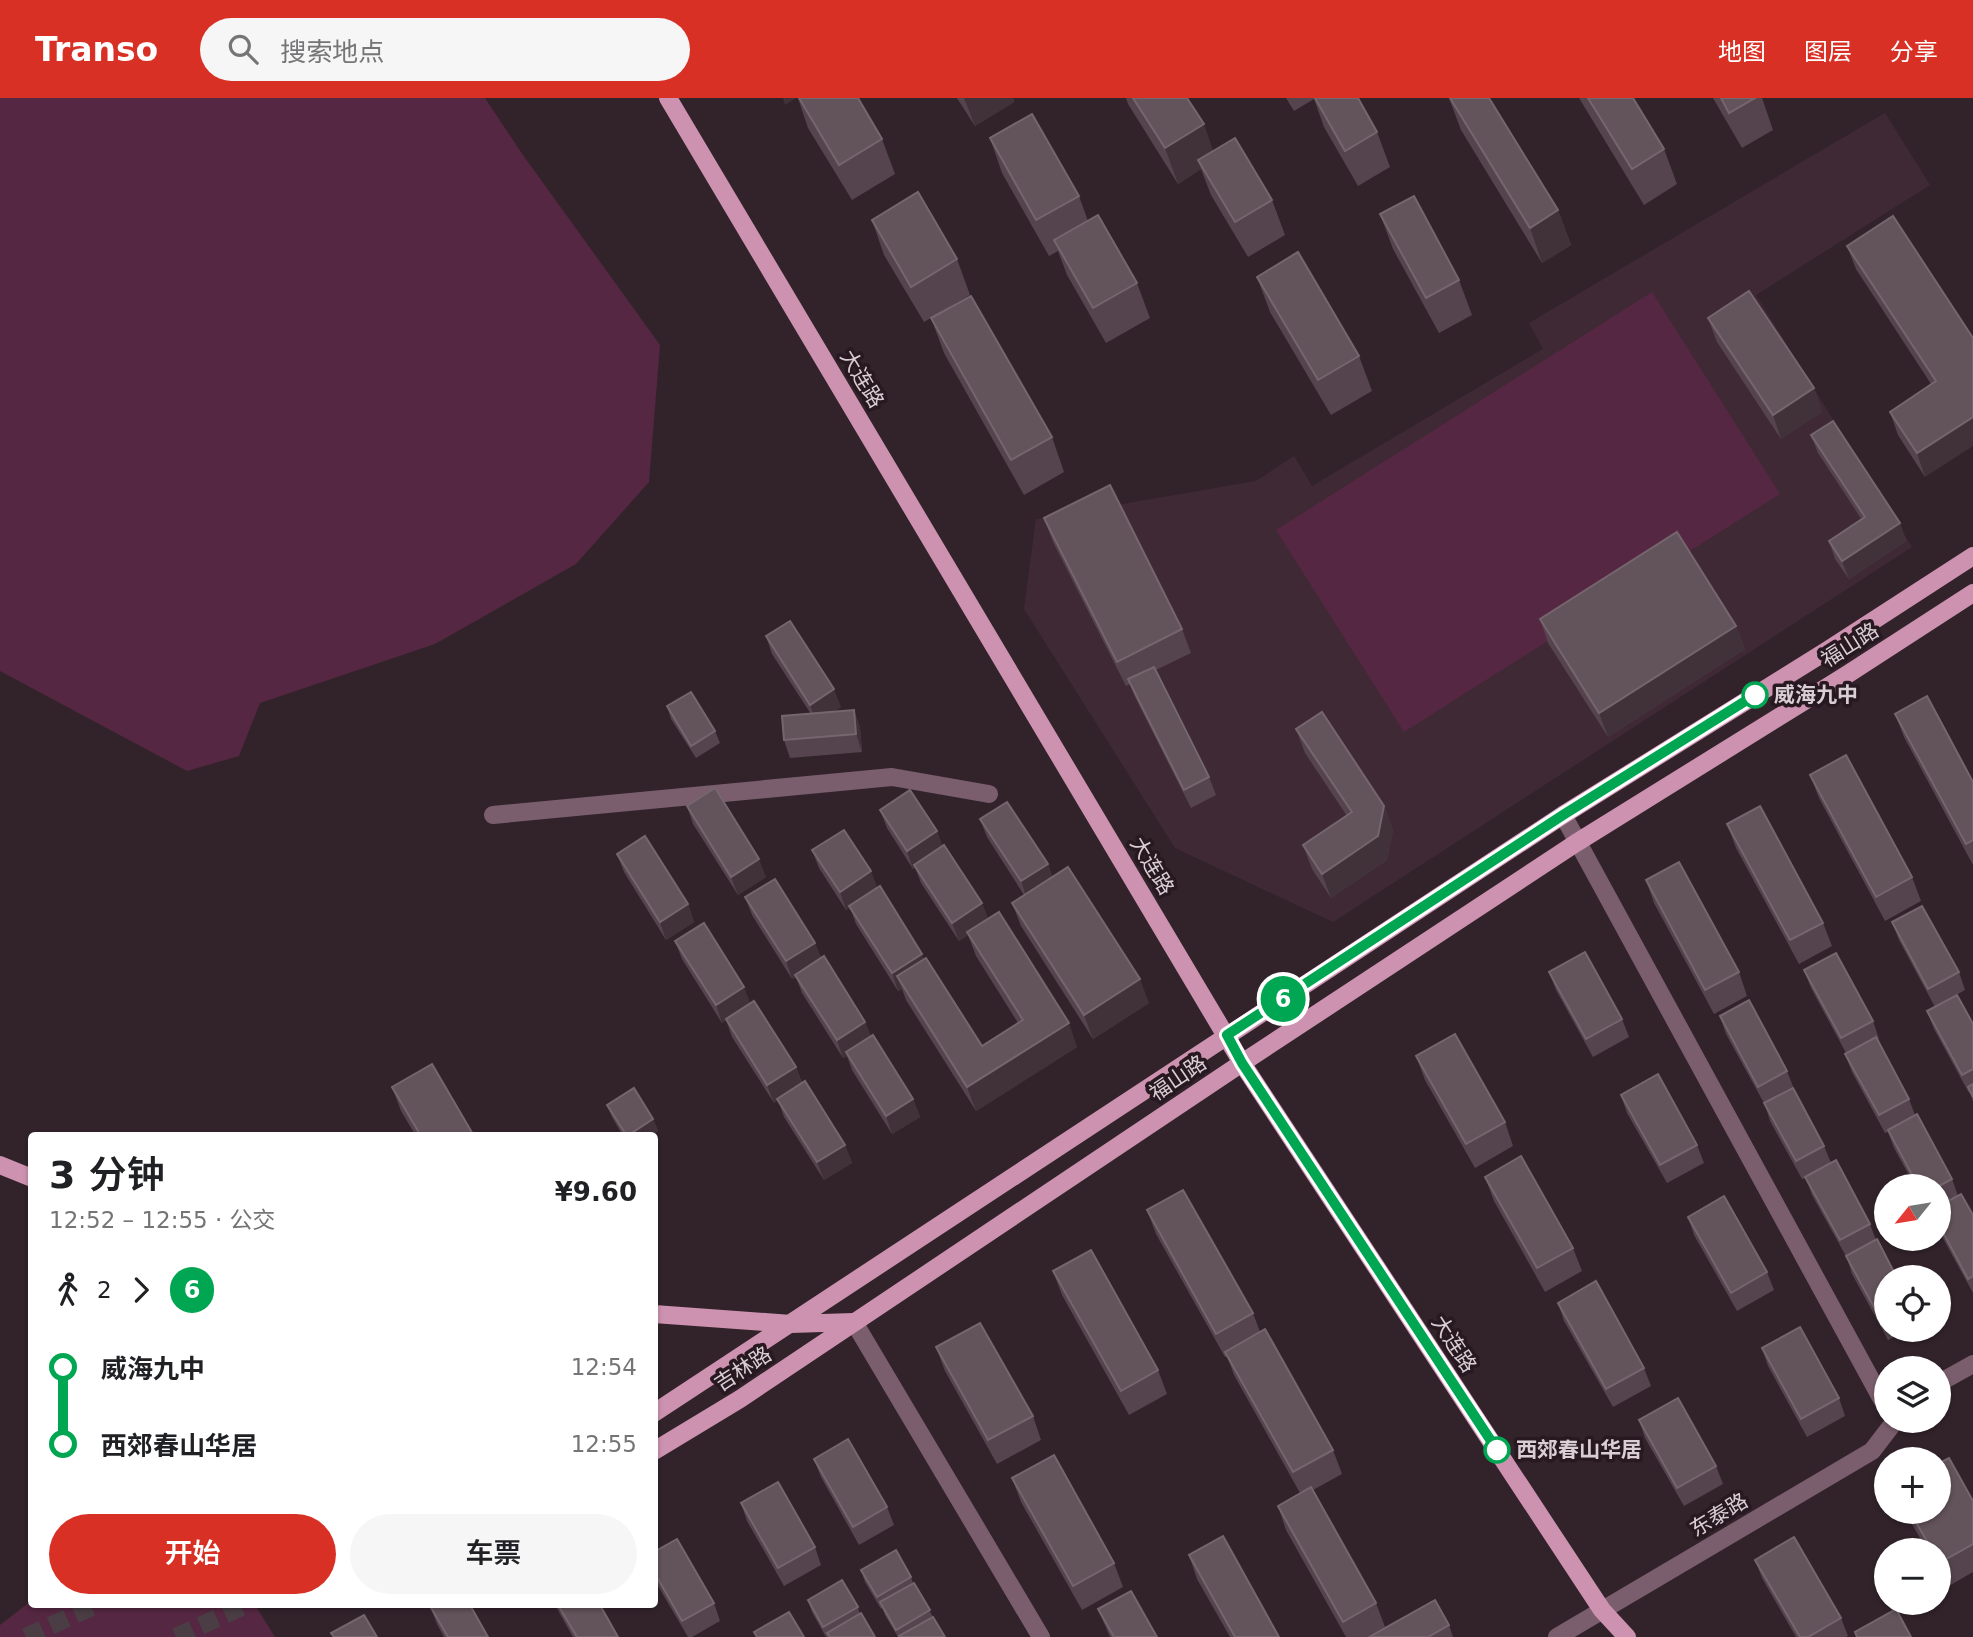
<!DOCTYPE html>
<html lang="zh">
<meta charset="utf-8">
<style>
body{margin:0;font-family:"DejaVu Sans","Noto Sans SC",sans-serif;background:#f6f6f6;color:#202124;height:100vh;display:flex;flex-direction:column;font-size:26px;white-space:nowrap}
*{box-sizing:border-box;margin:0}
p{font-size:23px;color:#757577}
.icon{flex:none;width:38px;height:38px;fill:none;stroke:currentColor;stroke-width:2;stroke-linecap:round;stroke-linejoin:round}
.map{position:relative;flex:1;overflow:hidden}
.details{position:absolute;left:28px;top:1034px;width:630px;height:476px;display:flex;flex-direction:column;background:#fff;border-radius:7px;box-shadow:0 2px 5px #0004}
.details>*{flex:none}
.badge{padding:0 14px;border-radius:23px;font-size:24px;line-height:46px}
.needle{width:46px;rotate:240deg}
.buttons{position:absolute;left:1874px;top:1076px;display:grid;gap:14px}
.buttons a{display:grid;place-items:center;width:77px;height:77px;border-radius:50%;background:#fff;box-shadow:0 2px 5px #0004;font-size:35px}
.map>.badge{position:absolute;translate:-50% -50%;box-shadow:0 0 0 4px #fff}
.legs{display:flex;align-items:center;gap:10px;height:77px;padding:0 21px;font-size:23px}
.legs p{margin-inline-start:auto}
.headline{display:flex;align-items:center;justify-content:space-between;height:119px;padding:0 21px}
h1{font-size:38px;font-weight:600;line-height:52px}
.primary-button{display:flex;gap:14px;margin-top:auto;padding:14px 21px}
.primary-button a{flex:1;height:80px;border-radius:42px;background:#d93025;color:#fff;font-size:28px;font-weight:600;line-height:80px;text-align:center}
.primary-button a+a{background:#f6f6f6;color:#202124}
ul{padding:0 21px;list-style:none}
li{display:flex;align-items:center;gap:24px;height:77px;font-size:26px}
li i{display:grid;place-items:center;width:10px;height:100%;margin:0 9px;background:currentColor}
li i::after{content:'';width:18px;height:18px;margin:-9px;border:5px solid;border-radius:50%;background:#fff}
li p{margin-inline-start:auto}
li:first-child i{background:linear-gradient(#0000 50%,currentColor 0)}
li:last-child i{background:linear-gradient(currentColor 50%,#0000 0)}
header{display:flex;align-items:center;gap:42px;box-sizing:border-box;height:98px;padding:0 35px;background:#d93025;color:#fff}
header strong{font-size:33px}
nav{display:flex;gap:38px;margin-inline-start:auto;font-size:24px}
.search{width:490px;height:63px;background:#f6f6f6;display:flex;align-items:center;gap:18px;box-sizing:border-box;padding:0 24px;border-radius:38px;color:#757577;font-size:26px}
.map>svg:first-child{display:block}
.built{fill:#3f2935}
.green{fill:#562742}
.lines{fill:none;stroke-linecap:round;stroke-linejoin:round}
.major-tunnel{stroke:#4b3d44;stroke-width:18;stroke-dasharray:18 9;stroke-linecap:butt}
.minor{stroke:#7b5e6d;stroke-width:18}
.major{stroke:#ce92b1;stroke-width:18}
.wall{fill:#55444d}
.shaded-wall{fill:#413139}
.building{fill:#63535b;stroke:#75666e;stroke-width:2}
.line-1-casing{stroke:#fff;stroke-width:16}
.line-1{stroke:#00a651;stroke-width:10}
.stop-1-dot{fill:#fff;stroke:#00a651;stroke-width:3.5}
.labels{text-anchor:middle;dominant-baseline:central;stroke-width:7;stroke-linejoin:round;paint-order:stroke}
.street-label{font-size:21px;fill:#d8ced3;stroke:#281921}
.stop-label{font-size:21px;font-weight:bold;fill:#d8ced3;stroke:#281921;text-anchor:start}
</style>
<header>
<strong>Transo</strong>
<div class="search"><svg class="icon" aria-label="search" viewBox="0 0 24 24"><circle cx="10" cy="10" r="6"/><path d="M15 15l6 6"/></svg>搜索地点</div>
<nav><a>地图</a><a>图层</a><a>分享</a></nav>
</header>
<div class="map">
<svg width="1973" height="1539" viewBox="0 0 1973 1539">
<rect width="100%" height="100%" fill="#32232b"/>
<path class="built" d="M1885,15L1930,87L1756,197L1912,449L1333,824L1175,750L1024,511L1036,421L1256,383L1294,358L1312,388L1543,251L1529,225Z"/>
<g class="green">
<path d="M0,0H485L523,57L660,247L649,384L576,466L435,546L260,605L239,658L187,673L0,573Z"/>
<path d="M1652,194L1780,396L1404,634L1276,432Z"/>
<path d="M31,1503L32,1507H255L275,1539H0V1527Z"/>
</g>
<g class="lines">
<g class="major-tunnel">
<path d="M26,1539L96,1507"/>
<path d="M176,1539L246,1507"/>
</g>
<g class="minor">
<path d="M493,717L892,679L989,696"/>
<path d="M1563,717L1886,1309"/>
<path d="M854,1224L1041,1539"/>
<path d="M1939,1285L1973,1266"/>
<path d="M1557,1539L1872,1353L1895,1323"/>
</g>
<g class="major">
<path d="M668,0L1242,965L1602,1512L1627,1539"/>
<path d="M0,1067L32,1080"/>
<path d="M654,1216L791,1226L854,1224"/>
<path d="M654,1315L1563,717L1828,552L1973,458"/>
<path d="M654,1353L740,1301L1242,965L1576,745L1848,576L1973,495"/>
</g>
</g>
<g class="wall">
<path d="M798,0H858L882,41L895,76L852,102L808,30Z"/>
<path d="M957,0H1013L1014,4L975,28Z"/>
<path d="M1126,0H1187L1213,53L1272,102L1285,137L1248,159L1211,97L1201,71L1178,86L1128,6Z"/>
<path d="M1286,0H1358L1377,34L1390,69L1358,88L1324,29L1314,1L1294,13Z"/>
<path d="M1449,0H1489L1558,112L1571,147L1542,165L1461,32Z"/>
<path d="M1579,0H1633L1664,51L1677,86L1644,107Z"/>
<path d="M1713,0H1762L1773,32L1742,50Z"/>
<path d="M990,40L1079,98L1088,123L1137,185L1150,220L1106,245L1067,177L1058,153L1049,158L1002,75Z"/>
<path d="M1380,116L1459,182L1472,217L1439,235L1393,151Z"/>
<path d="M872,122L957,161L970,197L924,224L884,157Z"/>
<path d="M1847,148L1973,240L1925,379L1898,337L1890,314L1931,286L1856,171Z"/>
<path d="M1257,179L1359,258L1372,293L1331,317L1270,214Z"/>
<path d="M931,220L1052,339L1064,374L1024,397L944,255Z"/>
<path d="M1708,220L1814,290L1822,314L1781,341L1717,244Z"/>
<path d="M1811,337L1900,425L1906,443L1849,481L1835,461L1829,443L1862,422L1818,355Z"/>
<path d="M1044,420L1182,531L1191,555L1156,572L1209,679L1216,697L1191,710L1135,599L1130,586L1126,588L1053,444Z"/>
<path d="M1540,521L1736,528L1745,551L1608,639L1548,545Z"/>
<path d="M766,538L841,609L833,614L854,612L860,630L862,654L790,660L784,642L811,616L772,556Z"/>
<path d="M667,608L715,633L720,645L696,660L671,621Z"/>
<path d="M1895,616L1973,684V767L1904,639Z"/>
<path d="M1296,631L1384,708L1393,732L1387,762L1331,800L1312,771L1303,747L1347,718L1305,655Z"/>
<path d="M1810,677L1912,779L1921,803L1885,823L1819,700Z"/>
<path d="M687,708L766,779L738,797L693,726Z"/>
<path d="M880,712L937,733L942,748L982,805L988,821L1077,949L976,1013L906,902L902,891L898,893L856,826L850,809L846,812L819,770L812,752L877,790L982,948L1018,925L976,858L968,837L959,843L921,785L915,769L913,771L887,730Z"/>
<path d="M980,721L1048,766L1052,779L1149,905L1093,941L1021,828L1012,805L1024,797L987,739Z"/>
<path d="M1727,726L1823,825L1832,848L1799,866L1736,750Z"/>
<path d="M617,756L688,806L694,824L666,842L624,774Z"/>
<path d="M1646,782L1739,874L1747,898L1714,916L1654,805Z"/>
<path d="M745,799L815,845L821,860L865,924L871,939L913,1001L920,1019L892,1036L852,972L847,958L843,960L802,895L796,879L792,881L752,817Z"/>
<path d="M1892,824L1959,874L1965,892L1935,909L1899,842Z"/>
<path d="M675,843L750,905L796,969L802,985L845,1047L852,1065L824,1082L784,1019L778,1002L774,1005L732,939L726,922L722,925L682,861Z"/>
<path d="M1804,872L1873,923L1879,941L1877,942L1909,1001L1915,1017L1952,1081L1958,1098L1973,1117V1195L1939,1133V1088H1915L1894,1050L1888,1034L1885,1035L1852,974L1845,956L1846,955L1811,890Z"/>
<path d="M1549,874L1622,921L1629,939L1593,959L1556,892Z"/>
<path d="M1927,913L1973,926V1004L1970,994L1969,995L1934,931Z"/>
<path d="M1720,918L1787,973L1794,991L1824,1048L1831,1065L1870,1126L1876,1142L1886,1180V1232H1907L1888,1242L1852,1176L1847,1160L1812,1097L1806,1080L1802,1081L1770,1023L1765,1007L1726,936Z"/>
<path d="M1416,958L1505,1024L1513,1048L1475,1070L1425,982Z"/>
<path d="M392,989L474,1038H416L401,1013Z"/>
<path d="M1621,997L1697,1047L1704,1065L1667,1085L1627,1015Z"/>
<path d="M607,1007L653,1021L658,1033L650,1038H623L612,1019Z"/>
<path d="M1485,1079L1573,1150L1582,1173L1545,1194L1494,1103Z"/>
<path d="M1147,1112L1253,1215L1260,1234L1333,1352L1342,1376L1313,1392L1376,1505L1385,1529L1367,1539H1346L1286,1432L1278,1408L1300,1395L1234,1277L1227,1258L1225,1259L1156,1136Z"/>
<path d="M1688,1119L1767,1174L1774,1192L1737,1213L1694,1137Z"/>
<path d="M1053,1173L1158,1272L1167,1296L1129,1317L1062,1197Z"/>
<path d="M1558,1205L1644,1270L1651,1288L1613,1309L1564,1223Z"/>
<path d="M936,1249L1033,1318L1041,1342L997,1366L945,1273Z"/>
<path d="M1762,1250L1839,1300L1845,1318L1807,1339L1768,1268Z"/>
<path d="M1639,1322L1716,1368L1723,1386L1684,1408L1645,1340Z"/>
<path d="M814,1361L887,1409L894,1427L859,1447L821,1379Z"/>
<path d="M1012,1380L1114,1465L1123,1489L1082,1512L1021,1404Z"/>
<path d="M1973,1403V1474L1947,1489L1939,1474V1452H1927L1905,1414H1939Z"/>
<path d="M741,1405L815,1449L821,1467L784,1488L747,1423Z"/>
<path d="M654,1454L714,1505L720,1523L692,1539H688L654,1481Z"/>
<path d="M1189,1457L1279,1539H1230L1197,1481Z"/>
<path d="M1755,1462L1841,1520L1848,1538L1846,1539H1796L1762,1480Z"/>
<path d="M861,1472L911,1479L913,1485L945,1539H898L885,1517L882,1510L881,1511L865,1484Z"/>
<path d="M808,1502L858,1509L860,1516L875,1539H826L812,1514Z"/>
<path d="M555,1507H600L618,1539H573Z"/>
<path d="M430,1508L488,1539H444L437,1526Z"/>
<path d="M1098,1511L1157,1539H1110Z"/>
<path d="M1449,1527L1453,1539H1369Z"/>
</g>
<g class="shaded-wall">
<path d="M783,0H796L785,7Z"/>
<path d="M964,0H1013L1014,4L975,28Z"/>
<path d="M1204,26L1216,61L1198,62L1201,71L1178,86L1165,50Z"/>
<path d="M1558,112L1571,147L1542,165L1530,130Z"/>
<path d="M1814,290L1822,314L1781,341L1773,317Z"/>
<path d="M1973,319V348L1925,379L1917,355Z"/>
<path d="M1900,425L1906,443L1849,481L1842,463Z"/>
<path d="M1736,528L1745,551L1608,639L1599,615Z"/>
<path d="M834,591L841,609L817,625L810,607Z"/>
<path d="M854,612L860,630L862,654L856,636Z"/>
<path d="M1384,708L1393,732L1387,762L1331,800L1322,776Z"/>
<path d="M937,733L943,751L914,767L915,769L913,771L907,753Z"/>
<path d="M759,761L766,779L738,797L731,779Z"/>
<path d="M1048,766L1054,784L1027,801L1021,783Z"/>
<path d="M871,773L878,791L846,812L840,794Z"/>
<path d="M982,805L989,823L967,834L968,837L959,843L952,825Z"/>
<path d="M688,806L694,824L666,842L660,824Z"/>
<path d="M815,845L822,863L792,881L786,863Z"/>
<path d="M922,856L929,874L897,878L902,891L898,893L892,875Z"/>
<path d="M1140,881L1149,905L1093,941L1084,917Z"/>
<path d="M744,889L751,907L722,925L716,907Z"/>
<path d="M865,924L872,942L846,954L847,958L843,960L837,942Z"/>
<path d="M1069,925L1077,949L976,1013L967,989Z"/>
<path d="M796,969L802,987L774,1005L767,987Z"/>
<path d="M913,1001L920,1019L892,1036L886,1018Z"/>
<path d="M653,1021L658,1033L650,1038H627Z"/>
<path d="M845,1047L852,1065L824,1082L817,1064Z"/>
</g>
<g class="building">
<path d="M799,0H858L882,41L839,67Z"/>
<path d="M1133,0H1187L1204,26L1165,50Z"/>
<path d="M1315,0H1358L1377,34L1345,53Z"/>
<path d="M1450,0H1489L1558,112L1530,130Z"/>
<path d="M1588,0H1633L1664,51L1632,71Z"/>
<path d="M1721,0H1755L1729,15Z"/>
<path d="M1032,16L1079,98L1036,122L990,40Z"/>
<path d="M1235,40L1272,102L1235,124L1198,62Z"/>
<path d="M918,94L957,161L911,189L872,122Z"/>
<path d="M1414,98L1459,182L1426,200L1380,116Z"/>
<path d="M1098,117L1137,185L1093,210L1054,142Z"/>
<path d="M1893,118L1973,240V319L1917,355L1890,314L1936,283L1847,148Z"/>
<path d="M1298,154L1359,258L1318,282L1257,179Z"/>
<path d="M1749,193L1814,290L1773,317L1708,220Z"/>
<path d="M971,198L1052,339L1011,362L931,220Z"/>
<path d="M1833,323L1900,425L1842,463L1829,443L1865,419L1811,337Z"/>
<path d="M1110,387L1182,531L1117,564L1044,420Z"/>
<path d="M1677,434L1736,528L1599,615L1540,521Z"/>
<path d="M790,523L834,591L810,607L766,538Z"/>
<path d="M1154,569L1209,679L1184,692L1128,581Z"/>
<path d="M691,594L715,633L691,648L667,608Z"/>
<path d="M1927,598L1973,684V742L1966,746L1895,616Z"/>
<path d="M854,612L856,636L784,642L782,618Z"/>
<path d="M1322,614L1384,708L1378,738L1322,776L1303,747L1352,714L1296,631Z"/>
<path d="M1846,657L1912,779L1876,799L1810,677Z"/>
<path d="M715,690L759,761L731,779L687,708Z"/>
<path d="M910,692L937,733L907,753L880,712Z"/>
<path d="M1007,704L1048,766L1021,783L980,721Z"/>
<path d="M1760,708L1823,825L1790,842L1727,726Z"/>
<path d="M844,732L871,773L840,794L812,752Z"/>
<path d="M645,738L688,806L660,824L617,756Z"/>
<path d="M944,747L982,805L952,825L914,767Z"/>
<path d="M1679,764L1739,874L1705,892L1646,782Z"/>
<path d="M1068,769L1140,881L1084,917L1012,805Z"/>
<path d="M775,781L815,845L786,863L745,799Z"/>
<path d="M880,788L922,856L892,875L849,808Z"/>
<path d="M1922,808L1959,874L1928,891L1892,824Z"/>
<path d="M999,814L1069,925L967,989L897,878L926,860L982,948L1023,922L967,834Z"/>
<path d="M704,825L744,889L716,907L675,843Z"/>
<path d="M1585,854L1622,921L1586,941L1549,874Z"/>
<path d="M1836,855L1873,923L1841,940L1804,872Z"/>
<path d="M824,858L865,924L837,942L795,877Z"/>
<path d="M1957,897L1973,926V971L1962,977L1927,913Z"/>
<path d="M1749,902L1787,973L1758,989L1720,918Z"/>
<path d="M754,903L796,969L767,987L726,921Z"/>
<path d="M1455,936L1505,1024L1466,1046L1416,958Z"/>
<path d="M873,937L913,1001L886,1018L846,954Z"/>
<path d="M1876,939L1909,1001L1879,1017L1845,956Z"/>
<path d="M432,966L474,1038H421L392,989Z"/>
<path d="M1658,976L1697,1047L1660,1067L1621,997Z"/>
<path d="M805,983L845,1047L817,1064L777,1001Z"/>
<path d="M1973,986V999L1968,989Z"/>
<path d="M634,990L653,1021L627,1038L607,1007Z"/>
<path d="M1793,990L1824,1048L1796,1063L1764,1005Z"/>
<path d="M1917,1016L1952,1081L1939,1088H1918L1888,1032Z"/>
<path d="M1521,1058L1573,1150L1537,1170L1485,1079Z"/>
<path d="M1836,1062L1870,1126L1840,1142L1805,1079Z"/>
<path d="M1183,1092L1253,1215L1216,1236L1147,1112Z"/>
<path d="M1961,1096L1973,1117V1178L1968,1181L1939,1127V1108Z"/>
<path d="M1724,1098L1767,1174L1731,1195L1688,1119Z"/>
<path d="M1877,1141L1897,1180H1886V1222L1882,1224L1846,1158Z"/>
<path d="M1091,1152L1158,1272L1121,1293L1053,1173Z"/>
<path d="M1596,1183L1644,1270L1606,1291L1558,1205Z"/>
<path d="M980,1225L1033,1318L988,1342L936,1249Z"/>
<path d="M1800,1229L1839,1300L1801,1321L1762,1250Z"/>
<path d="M1265,1231L1333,1352L1293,1374L1225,1254Z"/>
<path d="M1678,1300L1716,1368L1677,1390L1639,1322Z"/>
<path d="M848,1341L887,1409L853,1429L814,1361Z"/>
<path d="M1054,1357L1114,1465L1073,1488L1012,1380Z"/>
<path d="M1949,1360L1973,1403V1446L1939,1465V1452H1932L1910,1414H1939V1365Z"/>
<path d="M778,1384L815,1449L778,1470L741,1405Z"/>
<path d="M1311,1389L1376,1505L1343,1524L1278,1408Z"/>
<path d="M1223,1438L1279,1539H1235L1189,1457Z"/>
<path d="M1794,1439L1841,1520L1808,1539H1800L1755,1462Z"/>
<path d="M677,1441L714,1505L682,1523L654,1474V1454Z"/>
<path d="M896,1452L911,1479L877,1499L861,1472Z"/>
<path d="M842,1482L858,1509L823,1529L808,1502Z"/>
<path d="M914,1485L930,1512L896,1532L880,1504Z"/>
<path d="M1131,1493L1157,1539H1114L1098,1511Z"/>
<path d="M1435,1502L1449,1527L1428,1539H1369Z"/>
<path d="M432,1507H470L488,1539H448L430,1508Z"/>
<path d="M558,1507H600L618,1539H577Z"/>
<path d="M1896,1511L1911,1539H1857L1855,1534Z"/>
<path d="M789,1514L804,1539H757L754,1534Z"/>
<path d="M861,1515L875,1539H830L827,1535Z"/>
<path d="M364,1517L377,1539H334L331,1535Z"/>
<path d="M933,1519L945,1539H900L899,1538Z"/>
</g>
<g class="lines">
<defs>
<path id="line-1" d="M1497,1352L1242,965L1227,937L1563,717L1755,597"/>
</defs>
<use href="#line-1" class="line-1-casing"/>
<use href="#line-1" class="line-1"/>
</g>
<g class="stop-1-dot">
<circle cx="1755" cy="597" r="12"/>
<circle cx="1497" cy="1352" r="12"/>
</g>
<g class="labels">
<g class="street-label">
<text transform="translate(862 281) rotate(59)">大连路</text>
<text transform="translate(1850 547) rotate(-32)">福山路</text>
<text transform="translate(1152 768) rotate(59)">大连路</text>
<text transform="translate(1178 980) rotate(-34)">福山路</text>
<text transform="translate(1454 1246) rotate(57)">大连路</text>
<text transform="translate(743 1271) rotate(-33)">吉林路</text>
<text transform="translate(1719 1417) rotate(-31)">东泰路</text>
</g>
<g class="stop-label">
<text x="1774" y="597">威海九中</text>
<text x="1516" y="1352">西郊春山华居</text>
</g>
</g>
</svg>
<div class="buttons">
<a><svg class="needle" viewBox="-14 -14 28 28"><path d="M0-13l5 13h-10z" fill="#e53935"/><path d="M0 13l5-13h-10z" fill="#757577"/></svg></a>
<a><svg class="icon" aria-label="locate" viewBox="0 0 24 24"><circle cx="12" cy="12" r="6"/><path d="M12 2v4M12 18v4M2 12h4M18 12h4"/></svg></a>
<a><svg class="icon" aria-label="layers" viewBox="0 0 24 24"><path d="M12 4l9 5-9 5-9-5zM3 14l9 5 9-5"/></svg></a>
<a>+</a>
<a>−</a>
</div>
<b class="badge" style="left:1283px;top:901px;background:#00a651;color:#fff">6</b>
<section class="details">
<div class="headline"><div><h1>3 分钟</h1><p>12:52 – 12:55 · 公交</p></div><b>¥9.60</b></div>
<div class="legs"><svg class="icon" aria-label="walk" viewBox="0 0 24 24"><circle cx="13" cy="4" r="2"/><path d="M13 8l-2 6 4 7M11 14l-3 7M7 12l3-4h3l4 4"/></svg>2<svg class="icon" aria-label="forward" viewBox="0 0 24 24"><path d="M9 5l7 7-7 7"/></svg><b class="badge" style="background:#00a651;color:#fff">6</b></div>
<ul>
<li><i style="color:#00a651"></i><b>威海九中</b><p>12:54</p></li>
<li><i style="color:#00a651"></i><b>西郊春山华居</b><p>12:55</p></li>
</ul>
<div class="primary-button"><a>开始</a><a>车票</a></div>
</section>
</div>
